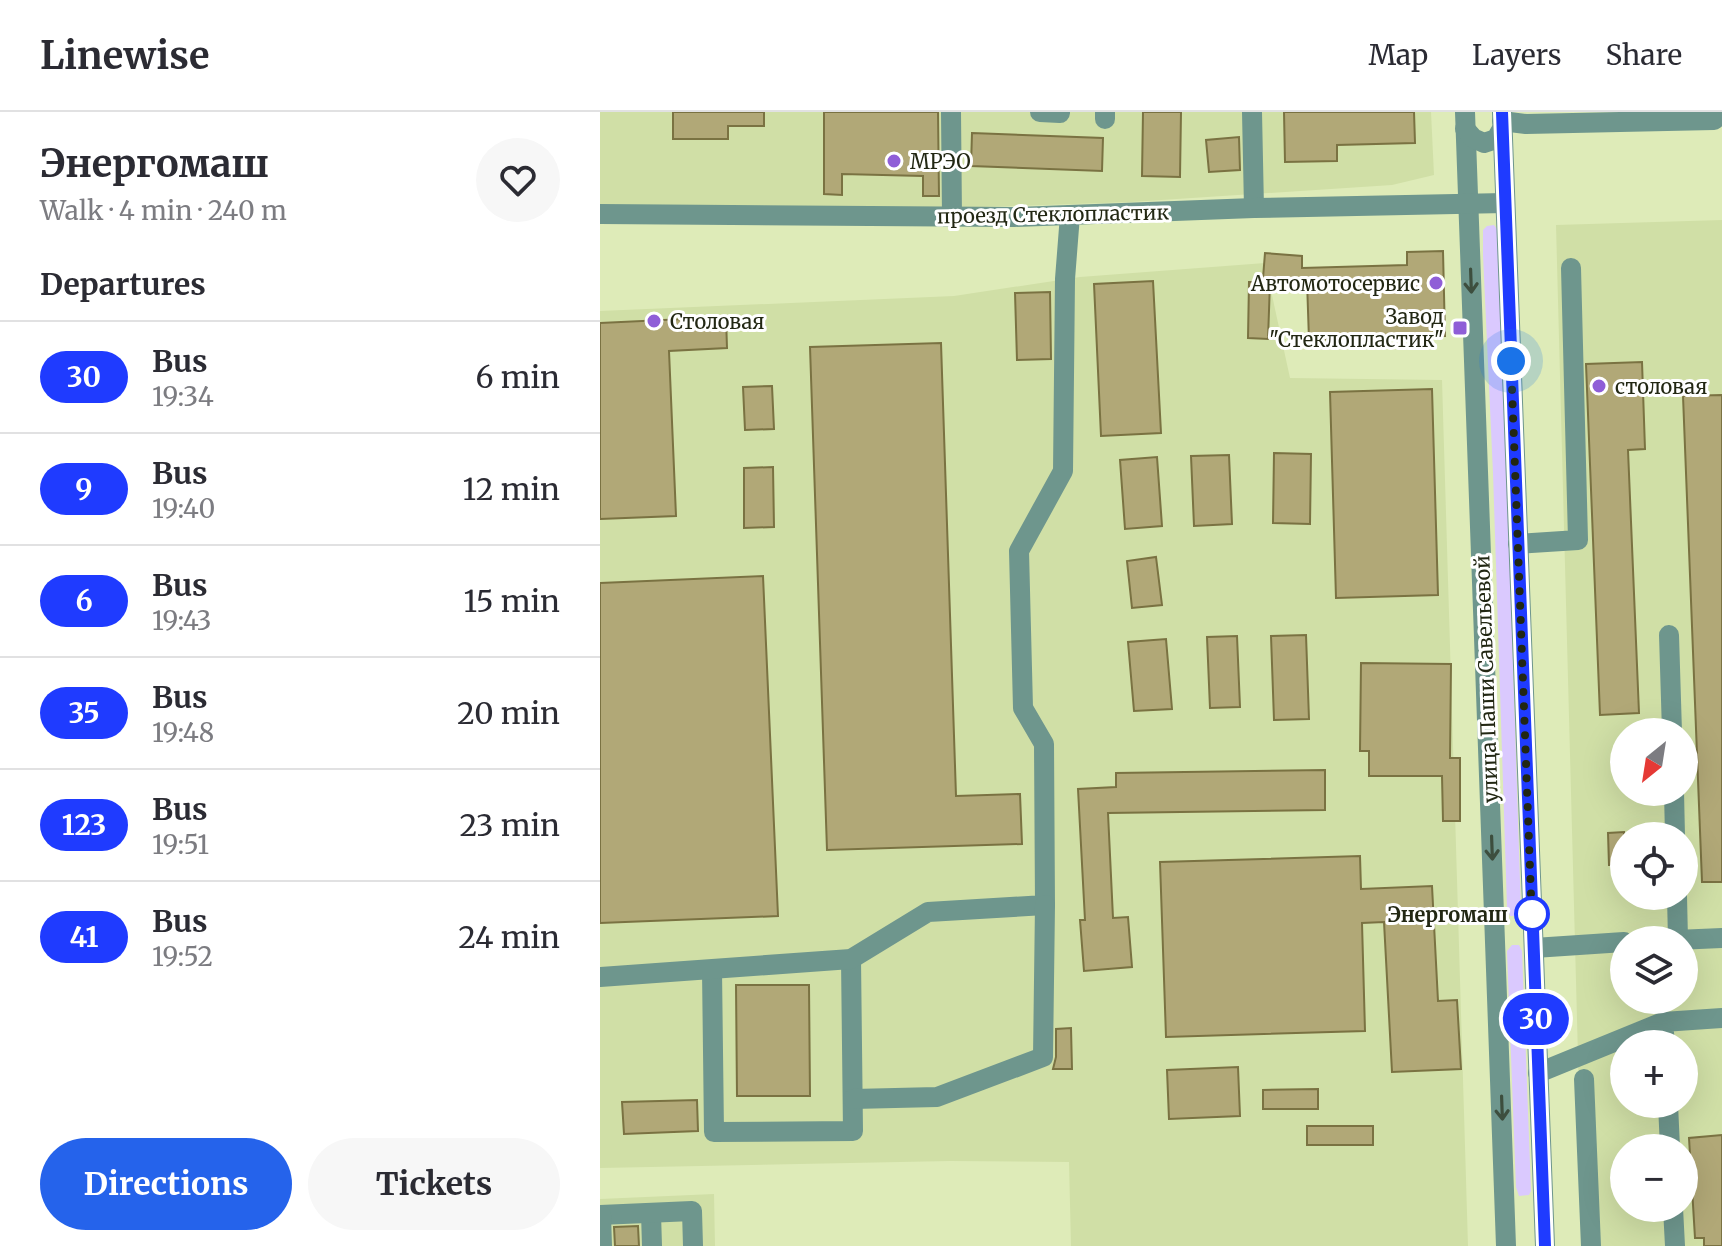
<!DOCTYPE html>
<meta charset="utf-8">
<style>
body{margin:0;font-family:Merriweather,serif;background:#f7f7f7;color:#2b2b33;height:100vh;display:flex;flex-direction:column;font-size:30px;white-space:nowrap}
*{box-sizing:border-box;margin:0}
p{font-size:26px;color:#7c7c81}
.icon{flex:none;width:44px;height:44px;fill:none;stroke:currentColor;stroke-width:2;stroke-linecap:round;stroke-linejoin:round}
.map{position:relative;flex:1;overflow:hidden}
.side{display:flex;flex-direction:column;background:#fff;width:600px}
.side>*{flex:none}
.badge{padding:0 16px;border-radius:26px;font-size:28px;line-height:52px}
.needle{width:52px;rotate:210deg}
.fabs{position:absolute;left:1010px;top:606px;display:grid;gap:16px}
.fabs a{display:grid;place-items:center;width:88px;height:88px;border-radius:50%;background:#fff;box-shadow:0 8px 32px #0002;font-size:40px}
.you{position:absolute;width:40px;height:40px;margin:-20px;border:6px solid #fff;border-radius:50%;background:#1a73e8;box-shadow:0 0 0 12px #1a73e833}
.map>.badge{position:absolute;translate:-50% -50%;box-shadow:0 0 0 4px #fff}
h2{padding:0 40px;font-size:30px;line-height:72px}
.round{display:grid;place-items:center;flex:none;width:84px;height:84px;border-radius:42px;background:#f7f7f7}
.head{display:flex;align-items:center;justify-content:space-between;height:136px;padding:0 40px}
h1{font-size:38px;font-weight:700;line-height:60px}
.primary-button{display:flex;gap:16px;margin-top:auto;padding:16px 40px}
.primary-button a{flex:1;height:92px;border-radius:48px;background:#2563eb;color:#fff;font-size:32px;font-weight:700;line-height:92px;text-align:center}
.primary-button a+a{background:#f7f7f7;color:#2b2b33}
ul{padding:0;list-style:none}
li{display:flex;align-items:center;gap:24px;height:112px;padding:0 40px;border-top:2px solid #e1e1e2}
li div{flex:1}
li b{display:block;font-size:30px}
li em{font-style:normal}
li .badge{min-width:88px;font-weight:700;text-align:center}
header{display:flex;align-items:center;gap:48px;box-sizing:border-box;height:112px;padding:0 40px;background:#fff;border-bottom:2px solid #e1e1e2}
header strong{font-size:38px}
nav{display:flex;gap:44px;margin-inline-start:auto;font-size:28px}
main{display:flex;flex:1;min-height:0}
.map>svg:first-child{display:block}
.built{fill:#d0dfa6;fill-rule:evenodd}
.green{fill:#dac9fe}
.building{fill:#b1a877;stroke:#7a7242;stroke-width:2}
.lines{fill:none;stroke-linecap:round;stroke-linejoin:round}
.minor{stroke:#6e968d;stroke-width:20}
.oneway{stroke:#3d4e3e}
.line-casing{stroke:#fff;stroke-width:18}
.line{stroke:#1f3bff;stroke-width:12}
.walk{stroke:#222713;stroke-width:8;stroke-dasharray:0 14.4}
.poi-dot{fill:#8f5ed7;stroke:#fff;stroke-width:3}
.stop-dot{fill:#fff;stroke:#1f3bff;stroke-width:4}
.labels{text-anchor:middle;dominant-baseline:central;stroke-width:6;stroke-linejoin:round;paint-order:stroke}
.poi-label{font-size:20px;fill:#222713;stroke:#fff;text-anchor:start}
.street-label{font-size:20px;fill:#222713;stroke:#fff}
.stop-label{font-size:20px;font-weight:bold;fill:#222713;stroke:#fff;text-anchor:end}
</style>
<header>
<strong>Linewise</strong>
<nav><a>Map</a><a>Layers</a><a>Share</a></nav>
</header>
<main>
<section class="side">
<div class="head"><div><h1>Энергомаш</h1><p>Walk · 4 min · 240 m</p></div><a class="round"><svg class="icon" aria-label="heart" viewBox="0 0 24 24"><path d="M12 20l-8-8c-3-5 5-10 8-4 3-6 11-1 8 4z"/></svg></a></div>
<h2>Departures</h2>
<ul>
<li><span class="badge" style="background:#1f3bff;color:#fff">30</span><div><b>Bus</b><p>19:34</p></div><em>6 min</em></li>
<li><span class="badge" style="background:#1f3bff;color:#fff">9</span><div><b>Bus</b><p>19:40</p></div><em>12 min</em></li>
<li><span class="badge" style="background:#1f3bff;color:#fff">6</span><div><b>Bus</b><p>19:43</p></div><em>15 min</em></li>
<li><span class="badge" style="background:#1f3bff;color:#fff">35</span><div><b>Bus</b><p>19:48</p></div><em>20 min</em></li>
<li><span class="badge" style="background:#1f3bff;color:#fff">123</span><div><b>Bus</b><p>19:51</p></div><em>23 min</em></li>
<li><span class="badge" style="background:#1f3bff;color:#fff">41</span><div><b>Bus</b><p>19:52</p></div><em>24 min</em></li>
</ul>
<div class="primary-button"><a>Directions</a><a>Tickets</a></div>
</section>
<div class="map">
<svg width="1122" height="1134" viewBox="0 0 1122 1134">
<rect width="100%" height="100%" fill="#deebb8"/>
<g class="built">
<path d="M0,0H831L834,63L792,73L531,90L354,96L0,100Z"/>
<path d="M1122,108V1134H983L956,113ZM1024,620H1084V680H1024ZM1024,724H1084V784H1024ZM1024,828H1084V888H1024ZM1024,932H1084V992H1024ZM1024,1036H1084V1096H1024Z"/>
<path d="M665,151L690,266L842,268L868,1134H471L469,1050L350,1049L0,1056V199L354,184L480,165Z"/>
<path d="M114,1082L115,1134H0V1087Z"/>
</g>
<g class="green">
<path d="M894,113L899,120L921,800L919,804H910L907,795L893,361L883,143V118L887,114Z"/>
<path d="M912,833H919L922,839L931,1079L929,1083L919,1084L916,1075L907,839Z"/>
</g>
<g class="building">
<path d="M73,0H164V14H128V27H73Z"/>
<path d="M224,0H338L339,84H323V64L242,62V83L224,82Z"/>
<path d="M543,0H581L580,65L542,64Z"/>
<path d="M684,0H814L815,31L737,33V49L685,50Z"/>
<path d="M372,21L503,26L502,59L371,54Z"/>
<path d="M639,25L640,58L609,60L606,28Z"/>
<path d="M843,139L845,224L709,228L707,169L663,166L665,141L702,144V156L807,153V140Z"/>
<path d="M553,169L561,321L501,324L494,172Z"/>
<path d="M649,170H670L668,227L648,226Z"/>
<path d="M450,180L451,247L417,248L415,181Z"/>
<path d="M126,205L127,236L69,239L76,404L0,407V211Z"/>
<path d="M341,231L356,684L420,682L422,732L227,738L210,235Z"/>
<path d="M1042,250L1045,337L1028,338L1039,601L1000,603L986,252Z"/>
<path d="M172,274L174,317L145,318L143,275Z"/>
<path d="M832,277L838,483L736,486L730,280Z"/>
<path d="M1122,283V770H1102L1083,284Z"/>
<path d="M674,341L711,342L710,412L673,411Z"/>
<path d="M629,343L632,412L594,414L591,344Z"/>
<path d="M557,345L562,414L525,417L520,348Z"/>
<path d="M173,355L174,415L144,416V356Z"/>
<path d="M556,445L562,493L532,496L527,449Z"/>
<path d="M163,464L178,804L0,811V471Z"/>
<path d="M706,523L709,607L674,608L671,524Z"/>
<path d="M637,524L640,595L610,596L607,525Z"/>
<path d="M566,527L572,597L534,599L528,530Z"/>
<path d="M761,551L851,552L850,646H860V709H843L842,664H769V639H760Z"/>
<path d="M725,658V698L508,701L513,806L528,805L532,855L484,859L480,808H485L478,677L516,675V661Z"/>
<path d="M1024,720V753H1009L1008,721Z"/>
<path d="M760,744L761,777L832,774L838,889L857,888L861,957L792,960L784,810L762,811L765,919L566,925L560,750Z"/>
<path d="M136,873H209L210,984H137Z"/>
<path d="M471,916L472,957H453L456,945V917Z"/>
<path d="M638,955L640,1004L569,1007L567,958Z"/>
<path d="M718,977V997H663V978Z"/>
<path d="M97,988L98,1019L24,1022L22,990Z"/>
<rect x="707" y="1014" width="66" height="19"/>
<path d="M1122,1023V1134H1104V1126H1095L1089,1026Z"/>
<path d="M38,1114L39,1134H15L14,1115Z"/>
</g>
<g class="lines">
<g class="minor">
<path d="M351,0L352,105"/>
<path d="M440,0L460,1"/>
<path d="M505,0V7"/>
<path d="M652,0L654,96"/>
<path d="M865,0L906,1134"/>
<path d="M902,0L945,1134"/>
<path d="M902,9L926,12L1114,8L1122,1"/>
<path d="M865,17L873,26L884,31L896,27L903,15"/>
<path d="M0,102L414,105L654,96L905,91"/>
<path d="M918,432L978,428L971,156"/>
<path d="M1069,523L1072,620"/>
<path d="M1074,680L1075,724"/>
<path d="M1077,784L1078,828"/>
<path d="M1076,828L1122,826"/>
<path d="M934,836L1024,830"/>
<path d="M112,858L114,1020L253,1019L251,847"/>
<path d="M0,865L251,847L328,800L445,793L444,632L423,596L419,439L463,359L465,167L470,103"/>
<path d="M1065,932L1063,910L1122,906"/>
<path d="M938,961L1063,910"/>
<path d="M984,967L991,1134"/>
<path d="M253,987L337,985L443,945L445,793"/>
<path d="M1068,992L1070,1036"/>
<path d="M1073,1096L1075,1134"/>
<path d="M51,1101L52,1134"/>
<path d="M0,1103L92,1099L93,1134"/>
<path d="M1,1103L2,1134"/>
</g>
</g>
<defs><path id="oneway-shaft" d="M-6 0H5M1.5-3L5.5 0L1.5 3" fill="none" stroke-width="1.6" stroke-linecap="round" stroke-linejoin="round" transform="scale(2)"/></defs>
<g class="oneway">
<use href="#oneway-shaft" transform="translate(871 169) rotate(88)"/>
<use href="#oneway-shaft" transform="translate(892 736) rotate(88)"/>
<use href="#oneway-shaft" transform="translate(902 996) rotate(88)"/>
</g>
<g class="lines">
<defs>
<path id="line" d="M902,0L945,1134"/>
</defs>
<use href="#line" class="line-casing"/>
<use href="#line" class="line"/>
<path class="walk" d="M911,249L932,810V802"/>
</g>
<g class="poi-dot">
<circle cx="294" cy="49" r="8"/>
<circle cx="836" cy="171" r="8"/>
<circle cx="54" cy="209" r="8"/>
<rect x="852" y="208" width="16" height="16" rx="4"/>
<circle cx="999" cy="274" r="8"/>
</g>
<circle class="stop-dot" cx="932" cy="802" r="16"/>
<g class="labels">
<g class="poi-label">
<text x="310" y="49">МРЭО</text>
<text x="820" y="171" text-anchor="end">Автомотосервис</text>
<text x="844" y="204" text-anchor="end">Завод<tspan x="844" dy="23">"Стеклопластик"</tspan></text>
<text x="70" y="209">Столовая</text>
<text x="1015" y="274">столовая</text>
</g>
<g class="street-label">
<text transform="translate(453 102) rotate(-1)">проезд Стеклопластик</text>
<text transform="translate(886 567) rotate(-92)">улица Паши Савельевой</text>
</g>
<g class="stop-label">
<text x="908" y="802">Энергомаш</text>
</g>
</g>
</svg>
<div class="fabs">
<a><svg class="needle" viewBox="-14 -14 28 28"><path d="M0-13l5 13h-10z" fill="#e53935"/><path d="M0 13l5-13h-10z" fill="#7c7c81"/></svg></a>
<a><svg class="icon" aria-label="locate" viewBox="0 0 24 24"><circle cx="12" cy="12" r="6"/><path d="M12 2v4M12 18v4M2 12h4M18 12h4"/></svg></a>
<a><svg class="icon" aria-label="layers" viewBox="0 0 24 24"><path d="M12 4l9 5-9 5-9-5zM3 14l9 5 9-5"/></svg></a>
<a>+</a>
<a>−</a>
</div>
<div class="you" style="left:911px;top:249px"></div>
<b class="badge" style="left:936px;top:907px;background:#1f3bff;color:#fff">30</b>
</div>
</main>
